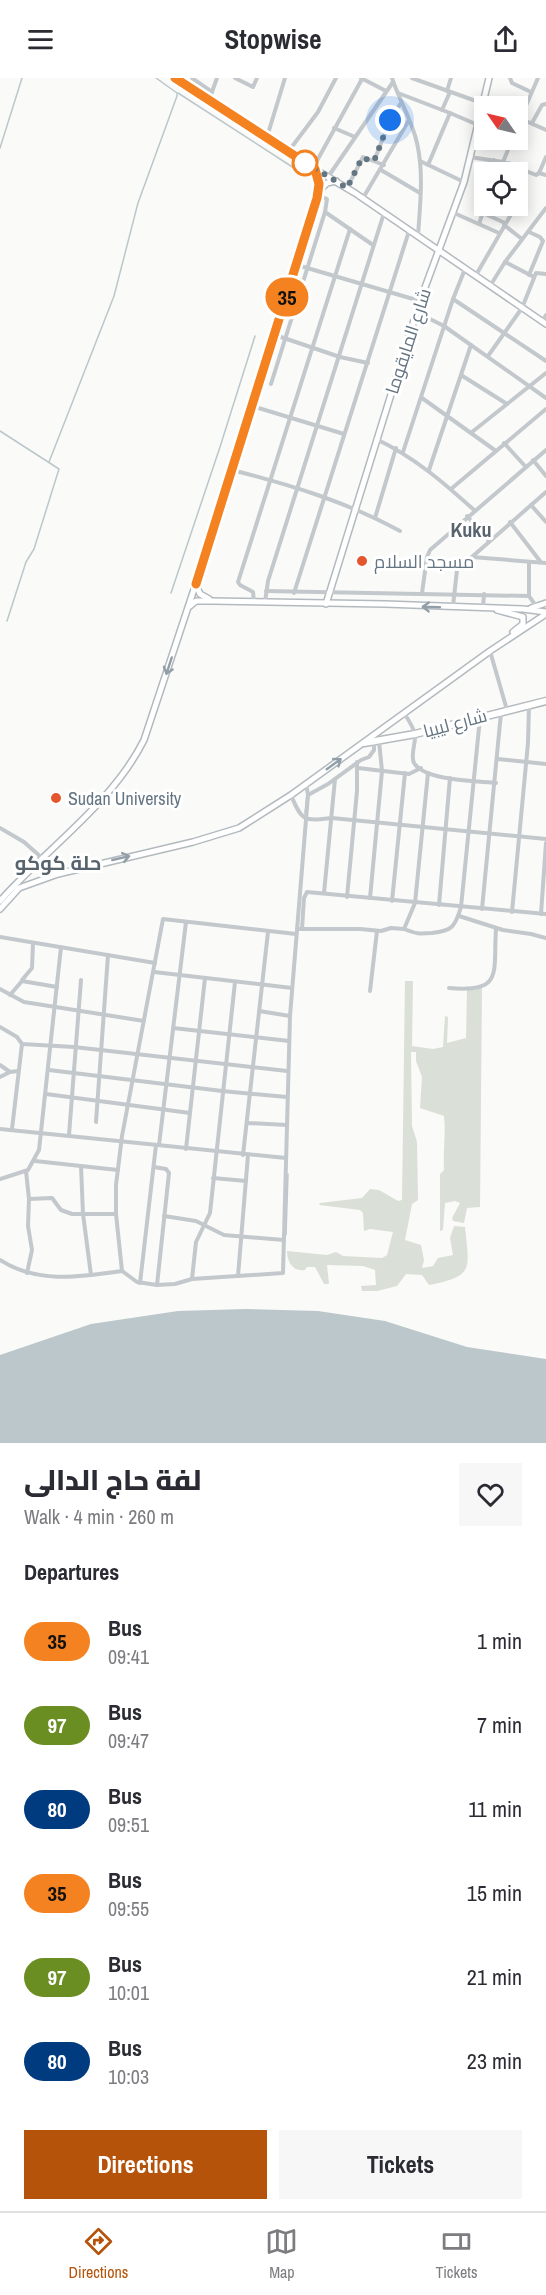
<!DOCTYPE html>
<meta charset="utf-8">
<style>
body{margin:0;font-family:"Archivo Narrow",Cairo,sans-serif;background:#f7f7f7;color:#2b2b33;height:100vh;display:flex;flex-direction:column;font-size:22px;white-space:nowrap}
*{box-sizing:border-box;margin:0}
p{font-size:20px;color:#7c7c81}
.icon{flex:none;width:33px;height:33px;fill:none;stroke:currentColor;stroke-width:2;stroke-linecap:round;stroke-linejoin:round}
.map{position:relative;height:1365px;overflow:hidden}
.panel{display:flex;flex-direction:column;background:#fff;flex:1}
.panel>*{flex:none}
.badge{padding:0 12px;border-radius:20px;font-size:21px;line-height:39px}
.needle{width:39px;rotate:304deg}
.buttons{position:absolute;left:474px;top:18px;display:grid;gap:12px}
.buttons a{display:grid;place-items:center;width:54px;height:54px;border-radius:0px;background:#fff;box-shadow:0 3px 15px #0003;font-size:30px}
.you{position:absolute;width:30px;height:30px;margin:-15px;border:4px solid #fff;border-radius:50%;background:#1a73e8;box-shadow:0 0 0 9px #1a73e833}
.map>.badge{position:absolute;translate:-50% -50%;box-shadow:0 0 0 3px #fff}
h2{padding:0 24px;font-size:22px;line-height:54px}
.round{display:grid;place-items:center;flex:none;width:63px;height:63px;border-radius:0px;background:#f7f7f7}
.overview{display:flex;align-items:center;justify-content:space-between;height:102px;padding:0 24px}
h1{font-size:28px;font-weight:800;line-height:45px}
.cta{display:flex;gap:12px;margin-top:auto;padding:12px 24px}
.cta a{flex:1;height:69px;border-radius:0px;background:#b45309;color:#fff;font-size:24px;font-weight:800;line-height:69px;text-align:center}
.cta a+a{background:#f7f7f7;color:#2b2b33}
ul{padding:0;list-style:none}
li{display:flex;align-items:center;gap:18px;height:84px;padding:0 24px}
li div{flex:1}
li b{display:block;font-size:22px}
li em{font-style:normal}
li .badge{min-width:66px;font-weight:700;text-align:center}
header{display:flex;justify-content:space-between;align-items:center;height:78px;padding:0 24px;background:#fff;font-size:27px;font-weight:800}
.tab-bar{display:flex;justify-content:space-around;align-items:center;height:84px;border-top:2px solid #e1e1e2;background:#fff;font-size:16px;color:#7c7c81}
.tab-bar a{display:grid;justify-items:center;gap:3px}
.tab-bar .current{color:#b45309}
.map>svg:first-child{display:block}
.green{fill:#dadfd7}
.water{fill:#bbc7cb}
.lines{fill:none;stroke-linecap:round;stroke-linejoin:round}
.stream{stroke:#bbc7cb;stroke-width:1.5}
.secondary-casing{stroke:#b3babf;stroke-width:8}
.primary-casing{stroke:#b5babe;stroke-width:9}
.street{stroke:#c3c8cc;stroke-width:4}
.secondary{stroke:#fff;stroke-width:5}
.primary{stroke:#fff;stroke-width:6}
.oneway{stroke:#939fa8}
.line-casing{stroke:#fff;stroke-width:14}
.line{stroke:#f58220;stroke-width:9}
.walk{stroke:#657683;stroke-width:6;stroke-dasharray:0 10.8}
.stop-dot{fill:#fff;stroke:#f58220;stroke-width:3}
.poi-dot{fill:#e4572e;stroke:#fff;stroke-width:2}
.labels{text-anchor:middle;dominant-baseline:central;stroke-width:6;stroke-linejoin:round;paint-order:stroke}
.street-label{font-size:18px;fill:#657683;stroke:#fff}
.poi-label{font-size:18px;fill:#657683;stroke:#fff;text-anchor:start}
.neighbourhood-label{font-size:20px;font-weight:bold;fill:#57646e;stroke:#fff}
</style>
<header><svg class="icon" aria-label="menu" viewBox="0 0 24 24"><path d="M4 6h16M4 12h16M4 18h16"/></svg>Stopwise<svg class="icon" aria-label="share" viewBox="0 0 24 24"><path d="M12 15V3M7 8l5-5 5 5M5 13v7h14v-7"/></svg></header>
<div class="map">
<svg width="546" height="1365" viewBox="0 0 546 1365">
<rect width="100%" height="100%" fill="#fafaf8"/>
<path class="green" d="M405,903H413L412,968L433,971L443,969L445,938L448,939L447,965L466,960L467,910L482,909L480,1129L467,1130L464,1145L453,1143L452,1140L460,1125L455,1123L445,1125L443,1152L440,1153V1096L444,1092C443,1073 446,1056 444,1038L420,1030L422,999L416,983V974H411L412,1048L417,1064L418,1122L412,1126L405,1162L421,1167L424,1182L422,1190L433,1188L438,1180L453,1177L450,1160L454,1148L465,1149C469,1191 475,1198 429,1207L422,1197L406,1196L397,1208L377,1213H362L361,1208L376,1207L375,1192L363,1188L327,1187L329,1206H324L315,1189H307L305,1192C293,1194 287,1184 287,1173L327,1177L336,1174L343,1178L382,1180L387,1177L393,1154L370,1151L364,1153L363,1135L360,1132L319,1127L320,1125L362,1120L370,1111L379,1112L398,1123L402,1122Z"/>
<path class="water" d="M246,1231L318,1233L385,1243L467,1269L546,1281V1365H0V1277L91,1246L178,1233Z"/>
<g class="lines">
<g class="stream">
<path d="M178,15L297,92"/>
<path d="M0,70L22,0"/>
<path d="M0,353L59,391L34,471L26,484L7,543"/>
<path d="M49,384L114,218L138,125L177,18V15L156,0"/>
<path d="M171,515L220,369L255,258"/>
<path d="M305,735L307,716"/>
<path d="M286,1157L288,1096"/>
</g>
<defs>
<g id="secondary">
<path d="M316,92L355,115L546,246"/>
<path d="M320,112L327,105L336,103"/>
<path d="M196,507L200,516L209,521"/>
<path d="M326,526L420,223L464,104L489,0"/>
<path d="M190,528L196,523H212L385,526L523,531L546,534"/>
<path d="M531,530L546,525"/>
<path d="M497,532L523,539V546L513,554"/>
<path d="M43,783L40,788L42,793L59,791L66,793"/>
<path d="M0,823C46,771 112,726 144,662L210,463L318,117L319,103L315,91L175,0"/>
<path d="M0,831L19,810L58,796L193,764L239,750L291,717L490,573L546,536"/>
</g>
<path id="primary" d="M364,665L415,656L546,623"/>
</defs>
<use href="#secondary" class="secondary-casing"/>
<use href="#primary" class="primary-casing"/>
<g class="street">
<path d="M192,0L212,14"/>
<path d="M235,0L253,9L257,0"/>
<path d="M361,0L386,13"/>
<path d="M392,0C399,22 412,42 417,65C424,95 420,127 418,158"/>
<path d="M412,0L490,28"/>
<path d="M510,0L512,5L531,14"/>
<path d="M447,13L451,0"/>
<path d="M398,15L450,35"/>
<path d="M209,22L217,0"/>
<path d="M442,32L450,14"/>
<path d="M519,40L546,52"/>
<path d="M532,45L542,27L546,26"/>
<path d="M518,46L538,0"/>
<path d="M334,50L355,59"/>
<path d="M267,59L285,0"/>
<path d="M288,74L318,34L336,0"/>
<path d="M470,79L503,84L536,97L539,95L546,97"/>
<path d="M374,83L391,40L401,25"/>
<path d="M420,83L464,104"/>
<path d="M503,84L512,62"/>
<path d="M428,87L450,35L478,47"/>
<path d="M313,90L362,1"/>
<path d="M381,92L420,115"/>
<path d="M490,94L494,82"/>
<path d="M505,94L509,85"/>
<path d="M539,95L546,79"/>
<path d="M328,99L393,4"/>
<path d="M347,110L363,79L384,87"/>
<path d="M363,120L409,42"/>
<path d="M325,134L373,167"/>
<path d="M454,135L499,155"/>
<path d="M483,135L505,145"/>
<path d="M479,146L485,128"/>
<path d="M504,147L522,161"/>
<path d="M505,184L534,199"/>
<path d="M297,187L420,223"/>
<path d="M476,197L516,128"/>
<path d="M529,197L543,163L540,159L529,154"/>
<path d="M490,208L505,184L546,130"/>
<path d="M453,221L546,283"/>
<path d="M416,234L444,248L546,320"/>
<path d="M542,244L546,237"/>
<path d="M275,257L340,279L368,285"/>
<path d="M488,278L522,230L536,195L546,196"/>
<path d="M461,297L507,326"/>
<path d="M271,306L325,134L327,121L318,117"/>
<path d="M422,320L496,373"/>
<path d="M252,328L344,356"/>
<path d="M472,354L546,295"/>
<path d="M376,361C414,379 443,404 474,432"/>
<path d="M504,365L525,388"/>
<path d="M403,374L453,221L465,191"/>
<path d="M533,382L546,398"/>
<path d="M232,392C291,407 347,424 400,453"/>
<path d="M429,392L471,267"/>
<path d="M451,411L546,331"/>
<path d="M531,427L546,444"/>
<path d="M467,438L489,463"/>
<path d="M375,440L396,370"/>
<path d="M510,444L540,483"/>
<path d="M472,479L546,485"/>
<path d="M529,484V518L536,528"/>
<path d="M266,513L529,518"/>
<path d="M294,515L409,153"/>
<path d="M422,515L427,479L430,472L546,372"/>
<path d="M254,524L253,514L240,507L238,504L350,151"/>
<path d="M265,524L268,503L384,135"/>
<path d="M453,528L457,492L546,414"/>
<path d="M483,530L484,516"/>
<path d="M490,573L507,632"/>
<path d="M404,635C408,641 414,650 415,657C416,665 410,677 414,685C425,703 477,703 496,705"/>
<path d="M498,681L546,686"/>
<path d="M358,690L409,696L421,690"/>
<path d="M291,717C302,744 304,743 332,740L546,761"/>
<path d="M308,717L328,706L361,682L369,679L374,672V664"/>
<path d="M0,750L24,764L42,780"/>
<path d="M324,815L335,701"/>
<path d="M347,819L357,713V684"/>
<path d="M370,820L382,693L379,663"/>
<path d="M392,823L405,695"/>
<path d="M439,827L450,700"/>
<path d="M482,831L501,635"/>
<path d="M512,834L528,665L529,627"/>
<path d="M541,836L546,765"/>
<path d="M459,838L503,852L531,856L546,860"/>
<path d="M297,851H360L381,853L391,850L404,851L415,825L428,695"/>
<path d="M302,851L304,820L307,814L546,836"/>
<path d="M404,851C417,856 418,856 432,855C452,853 455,849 461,829L480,640"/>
<path d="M0,859L155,885"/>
<path d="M154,894L292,910"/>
<path d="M22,902L32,890L33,865"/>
<path d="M449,910C504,915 493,895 496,851"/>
<path d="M0,911L24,924L144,943"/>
<path d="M370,913L377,853"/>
<path d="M10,917L22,903L57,909"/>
<path d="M259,933L290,938"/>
<path d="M0,949L17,959L22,966L74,969L287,993"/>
<path d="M173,950L289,963"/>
<path d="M0,987L10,994L18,993"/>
<path d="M49,992L222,1013L287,1019"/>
<path d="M0,999L10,994"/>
<path d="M46,1016L190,1035"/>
<path d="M96,1044L108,877"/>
<path d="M247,1045L287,1047"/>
<path d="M0,1051L286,1080"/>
<path d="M12,1051L22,966"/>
<path d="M69,1057L81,902"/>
<path d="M159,1067L186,844"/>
<path d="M186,1071L205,900"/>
<path d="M243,1077L268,854"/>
<path d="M35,1083L81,1088"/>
<path d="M154,1089L166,1091L169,1095L157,1207"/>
<path d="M26,1093L29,1121L28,1148L32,1172L27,1195"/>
<path d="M213,1100L246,1103"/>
<path d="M0,1101L28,1092L39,1072L61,869"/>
<path d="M29,1121L52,1120L61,1132L72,1136H116"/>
<path d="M164,1138L196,1143L224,1157L284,1162"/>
<path d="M0,1182C37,1206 80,1199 122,1193L137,1204L157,1207L175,1206L192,1201L283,1195L290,938L308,717L306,706"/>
<path d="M122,1193L116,1136V1107L122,1058L163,841L296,856"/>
<path d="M91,1197L83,1136L81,1088L118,1092"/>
<path d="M238,1198L248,1077"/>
<path d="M192,1201L196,1164L210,1135L235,904"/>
<path d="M140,1205L156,1067"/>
</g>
<use href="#secondary" class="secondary"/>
<use href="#primary" class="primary"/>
</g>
<defs><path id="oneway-shaft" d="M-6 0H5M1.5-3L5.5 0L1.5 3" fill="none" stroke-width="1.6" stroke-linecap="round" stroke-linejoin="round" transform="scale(1.5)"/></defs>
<g class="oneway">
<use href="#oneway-shaft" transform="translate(431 529) rotate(-178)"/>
<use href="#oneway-shaft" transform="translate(169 588) rotate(108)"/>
<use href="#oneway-shaft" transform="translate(334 686) rotate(-36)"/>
<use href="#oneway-shaft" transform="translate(121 780) rotate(-13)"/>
</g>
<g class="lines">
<defs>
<path id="line" d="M175,0L315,91L319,106L317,120L196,506"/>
</defs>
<use href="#line" class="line-casing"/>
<use href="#line" class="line"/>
<path class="walk" d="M305,85L301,82L347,110L362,80L374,83L390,42"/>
</g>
<circle class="stop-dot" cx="305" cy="85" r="12"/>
<g class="poi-dot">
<circle cx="362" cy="483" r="6"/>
<circle cx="56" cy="720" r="6"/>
</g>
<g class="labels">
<g class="street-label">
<text transform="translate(408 263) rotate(-72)">شارع المايقوما</text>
<text transform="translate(455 645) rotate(-15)">شارع ليبيا</text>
</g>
<g class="poi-label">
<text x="374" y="483">مسجد السلام</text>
<text x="68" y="720">Sudan University</text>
</g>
<g class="neighbourhood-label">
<text x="471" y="451">Kuku</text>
<text x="58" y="784">حلة كوكو</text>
</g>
</g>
</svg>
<div class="buttons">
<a><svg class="needle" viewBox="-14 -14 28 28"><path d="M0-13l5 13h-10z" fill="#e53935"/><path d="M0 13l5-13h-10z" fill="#7c7c81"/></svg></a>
<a><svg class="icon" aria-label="locate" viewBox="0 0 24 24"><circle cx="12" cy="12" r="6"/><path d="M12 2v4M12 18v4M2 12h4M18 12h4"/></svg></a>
</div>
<div class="you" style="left:390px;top:42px"></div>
<b class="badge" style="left:287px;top:219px;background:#f58220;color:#111">35</b>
</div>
<section class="panel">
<div class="overview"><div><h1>لفة حاج الدالى</h1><p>Walk · 4 min · 260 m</p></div><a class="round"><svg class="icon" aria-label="heart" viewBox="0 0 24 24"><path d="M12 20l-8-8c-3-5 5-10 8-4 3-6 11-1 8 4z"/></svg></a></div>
<h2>Departures</h2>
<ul>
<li><span class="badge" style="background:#f58220;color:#111">35</span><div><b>Bus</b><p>09:41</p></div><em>1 min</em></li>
<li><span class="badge" style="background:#6b8e23;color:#fff">97</span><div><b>Bus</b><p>09:47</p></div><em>7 min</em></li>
<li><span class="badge" style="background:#003b80;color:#fff">80</span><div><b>Bus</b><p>09:51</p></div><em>11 min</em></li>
<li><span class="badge" style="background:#f58220;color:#111">35</span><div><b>Bus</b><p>09:55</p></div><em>15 min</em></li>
<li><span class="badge" style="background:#6b8e23;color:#fff">97</span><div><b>Bus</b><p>10:01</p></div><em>21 min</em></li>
<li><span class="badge" style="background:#003b80;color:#fff">80</span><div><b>Bus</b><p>10:03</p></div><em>23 min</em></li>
</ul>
<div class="cta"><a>Directions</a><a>Tickets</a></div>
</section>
<nav class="tab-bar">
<a class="current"><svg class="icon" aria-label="directions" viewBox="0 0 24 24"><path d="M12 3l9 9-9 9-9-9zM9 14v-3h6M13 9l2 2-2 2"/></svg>Directions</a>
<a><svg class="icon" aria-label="map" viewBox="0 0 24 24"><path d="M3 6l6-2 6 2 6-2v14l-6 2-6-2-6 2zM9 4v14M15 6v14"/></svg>Map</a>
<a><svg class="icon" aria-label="tickets" viewBox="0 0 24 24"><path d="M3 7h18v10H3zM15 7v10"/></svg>Tickets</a>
</nav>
